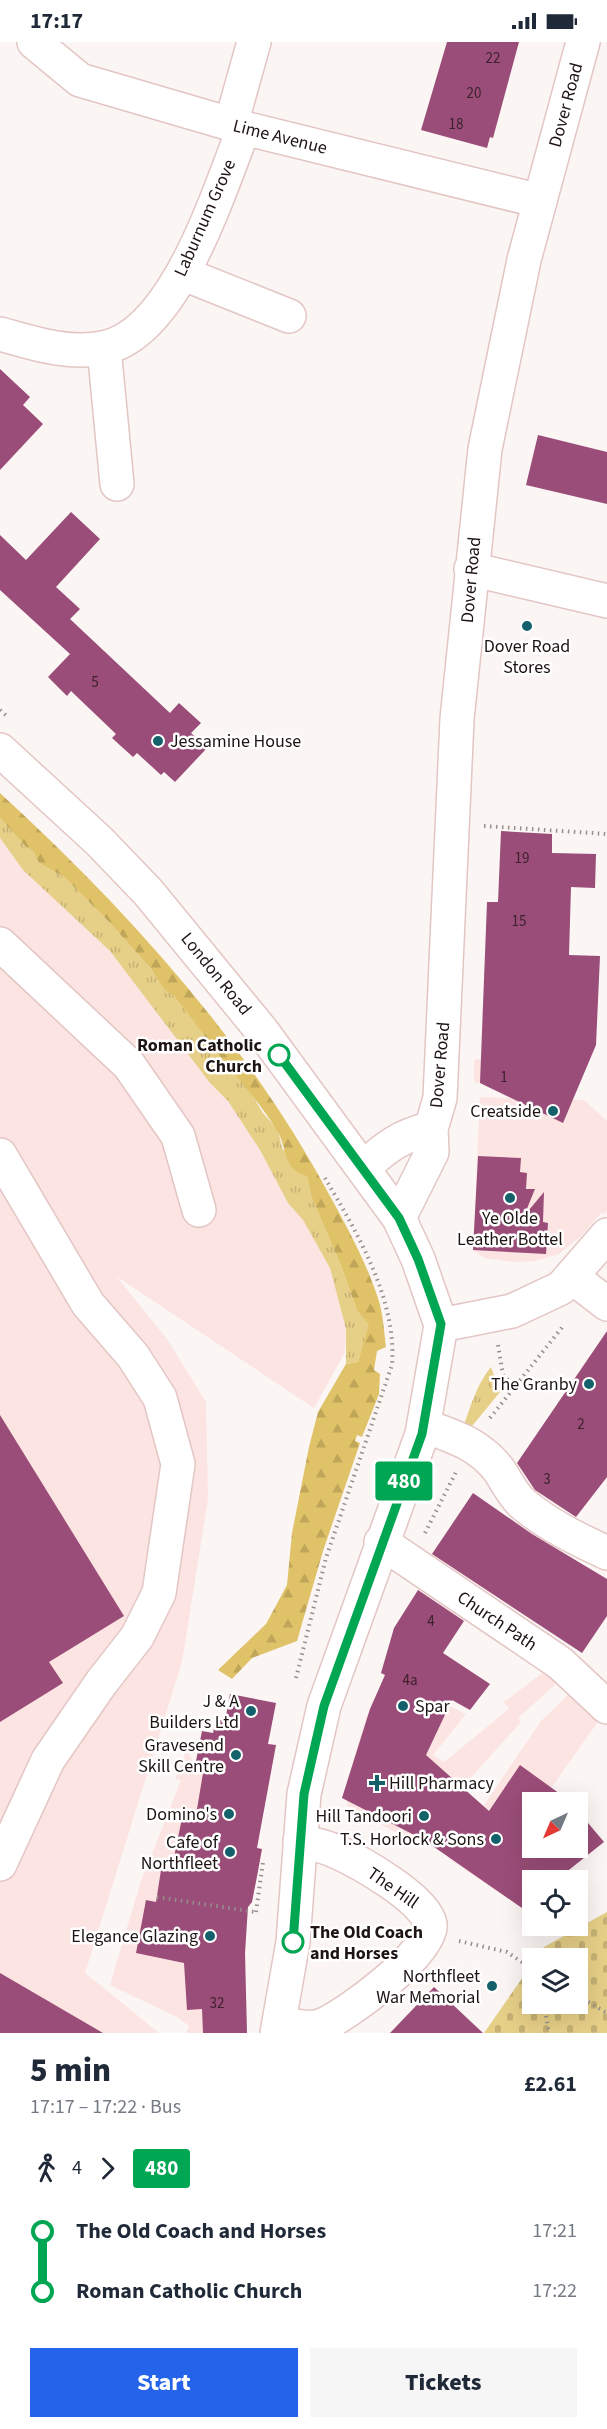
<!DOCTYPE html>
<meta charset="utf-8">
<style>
body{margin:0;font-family:"Source Sans 3",sans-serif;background:#f6f6f7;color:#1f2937;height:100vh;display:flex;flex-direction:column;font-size:22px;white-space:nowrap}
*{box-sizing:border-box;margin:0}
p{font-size:20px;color:#747a83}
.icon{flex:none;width:33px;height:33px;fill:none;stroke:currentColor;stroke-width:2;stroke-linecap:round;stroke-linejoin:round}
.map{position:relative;height:1991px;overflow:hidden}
.drawer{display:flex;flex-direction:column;background:#fff;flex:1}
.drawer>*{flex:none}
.badge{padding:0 12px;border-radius:4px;font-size:21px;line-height:39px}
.needle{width:39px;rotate:224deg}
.buttons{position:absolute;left:522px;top:1750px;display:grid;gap:12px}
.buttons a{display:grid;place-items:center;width:66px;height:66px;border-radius:0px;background:#fff;box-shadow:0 6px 24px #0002;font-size:30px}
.map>.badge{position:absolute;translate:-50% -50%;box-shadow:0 0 0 3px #fff}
.legs{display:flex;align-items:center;gap:9px;height:66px;padding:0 30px;font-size:20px}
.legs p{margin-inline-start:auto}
.overview{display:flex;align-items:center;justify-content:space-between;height:102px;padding:0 30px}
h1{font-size:33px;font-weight:800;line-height:45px}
.button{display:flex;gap:12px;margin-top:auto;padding:12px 30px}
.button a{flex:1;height:69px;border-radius:0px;background:#2563eb;color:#fff;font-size:24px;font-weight:800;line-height:69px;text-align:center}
.button a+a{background:#f6f6f7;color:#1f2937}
ul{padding:0 30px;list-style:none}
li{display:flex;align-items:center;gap:21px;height:60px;font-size:22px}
li i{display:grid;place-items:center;width:9px;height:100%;margin:0 8px;background:currentColor}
li i::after{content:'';width:15px;height:15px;margin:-8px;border:4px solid;border-radius:50%;background:#fff}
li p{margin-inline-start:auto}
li:first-child i{background:linear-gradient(#0000 50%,currentColor 0)}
li:last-child i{background:linear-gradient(currentColor 50%,#0000 0)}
.status{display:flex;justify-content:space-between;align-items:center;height:42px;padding:0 30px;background:#fff;direction:ltr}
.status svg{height:16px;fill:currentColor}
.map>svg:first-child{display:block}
.built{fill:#fce4e2}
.grass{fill:url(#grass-tufts)}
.forest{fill:url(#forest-firs)}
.cemetery{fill:url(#cemetery-stones)}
.building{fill:#9a4d78}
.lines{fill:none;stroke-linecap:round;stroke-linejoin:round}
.minor-casing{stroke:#e3c6c4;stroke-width:36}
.major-casing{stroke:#e3c6c4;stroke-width:36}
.path{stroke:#978f8e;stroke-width:4;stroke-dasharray:1.5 4.5;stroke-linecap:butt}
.minor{stroke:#fff;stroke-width:33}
.major{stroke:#fff;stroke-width:33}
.line-1-casing{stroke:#fff;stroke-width:14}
.line-1{stroke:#00a651;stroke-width:9}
.poi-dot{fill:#14616c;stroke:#fff;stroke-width:2}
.stop-1-dot{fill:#fff;stroke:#00a651;stroke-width:3}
.labels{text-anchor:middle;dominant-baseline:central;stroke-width:5;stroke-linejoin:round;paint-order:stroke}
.number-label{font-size:15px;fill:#3d222d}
.street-label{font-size:18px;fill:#1e1414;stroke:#fff}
.poi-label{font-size:18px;fill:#1e1414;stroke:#fff;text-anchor:end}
.stop-label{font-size:18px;font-weight:bold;fill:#1e1414;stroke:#fff;text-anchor:end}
</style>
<div class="status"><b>17:17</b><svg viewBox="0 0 49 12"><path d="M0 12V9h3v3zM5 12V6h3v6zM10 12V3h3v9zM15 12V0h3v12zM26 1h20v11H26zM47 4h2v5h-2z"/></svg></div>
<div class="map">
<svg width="607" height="1991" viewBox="0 0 607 1991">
<defs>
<pattern id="grass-tufts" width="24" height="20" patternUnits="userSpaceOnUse" patternTransform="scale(1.5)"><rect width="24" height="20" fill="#e6cf87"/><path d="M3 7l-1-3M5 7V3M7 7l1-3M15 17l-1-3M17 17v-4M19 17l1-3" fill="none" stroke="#c5b174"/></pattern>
<pattern id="forest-firs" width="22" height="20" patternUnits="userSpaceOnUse" patternTransform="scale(1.5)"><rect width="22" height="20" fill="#e0c268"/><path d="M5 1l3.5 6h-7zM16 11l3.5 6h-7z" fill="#c0a659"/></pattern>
<pattern id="cemetery-stones" width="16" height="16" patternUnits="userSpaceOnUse" patternTransform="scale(1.5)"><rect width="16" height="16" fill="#e6cf87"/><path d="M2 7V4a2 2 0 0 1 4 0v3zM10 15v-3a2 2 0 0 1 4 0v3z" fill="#c5b174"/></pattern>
</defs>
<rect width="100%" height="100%" fill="#fbf5f4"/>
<g class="built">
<path d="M0,796L23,828L110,909L210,1041L228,1059L260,1108L288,1161L303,1178L330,1226L346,1287L345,1310L314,1366L116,1234L167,1297L206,1360L208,1457L182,1620L85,1931L159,1991H0Z"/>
<path d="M481,1017L589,1020L579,1038L548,1057L584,1058L607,1079V1169L604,1172L602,1170L581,1194L559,1212L534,1219L513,1220L484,1216L473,1208L480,1055L511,1056L480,1041L474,1040V1018Z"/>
<path d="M545,1629L559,1639L518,1676L521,1680L447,1762L420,1804L348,1764L344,1750L366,1676L385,1633L466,1672L433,1713L444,1720L509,1667L504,1660Z"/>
<path d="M572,1649L590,1662L597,1681L551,1746L532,1761V1806H578V1769L604,1800L555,1839H532V1857L522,1866L448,1816L541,1679Z"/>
<path d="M187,1708L195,1724L216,1728L257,1805L262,1807L252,1860L247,1866L245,1924L247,1991H186L189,1984L177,1975L110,1943L140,1842L181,1738L175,1737Z"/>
</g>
<g class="grass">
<path d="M0,776L25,804L33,809L39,821L64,835L110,881L151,927L164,946L174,954L249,1048L263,1071L278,1088L282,1106L307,1134L311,1154L342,1226L357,1269L370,1282L358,1320L346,1322V1287L330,1226L303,1178L288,1161L260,1108L228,1059L210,1041L110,909L23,828L0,796Z"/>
<path d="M491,1325L500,1350L468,1389L464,1383C471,1363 477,1342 491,1325Z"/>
</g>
<path class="forest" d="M0,751C125,866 243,995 325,1145C345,1181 365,1217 378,1256C383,1271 384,1289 386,1305L377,1309L374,1328L380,1332L379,1352L362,1395L357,1393L355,1399L360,1401L323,1509L297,1599L252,1616L232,1637L218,1628L266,1582L287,1543L292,1491L309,1405L318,1370L346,1322L358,1320L369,1282L357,1269L342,1226L311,1154L307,1134C281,1127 288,1104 276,1087C264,1067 248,1049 234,1031C213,1006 194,979 174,954L164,947L151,927L110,881L64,835L39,821L33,809L25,804L0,776Z"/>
<path class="cemetery" d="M607,1870V1991H484L532,1922V1962H578V1917H536L544,1905Z"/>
<g class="building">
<path d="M447,0H519L493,96L490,95L487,106L421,88Z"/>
<path d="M0,327L30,355L23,363L43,382L0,428Z"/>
<path d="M538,393L607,410V462L526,443Z"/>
<path d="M71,470L100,497L56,545L80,567L70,577L170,671L179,661L201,681L191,691L207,706L175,740L164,730L161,733L137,711L133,715L112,696L116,692L71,649L67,654L48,635L70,612L0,548V493L26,518Z"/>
<path d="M501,789L552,792V811L596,812L595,846L571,845L569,913L600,914L596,1003L563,1081L480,1041L487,860H498Z"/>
<path d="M478,1114L521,1116L520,1130L527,1131L526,1147H535L524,1174L544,1150L543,1180L548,1181L546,1212L473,1208Z"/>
<path d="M607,1289V1435L576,1475L535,1448L517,1421Z"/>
<path d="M0,1373L124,1574L49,1620L63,1641L0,1680Z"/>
<path d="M473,1451L532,1492L607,1537V1574L582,1611L432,1512Z"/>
<path d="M418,1548L464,1579L443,1611L490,1642L470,1668L452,1658L426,1713L489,1769L520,1723L567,1757L571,1761H532V1806H578V1769L604,1800L555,1839H532V1873L424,1798L342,1756L370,1667L385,1633L381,1631L394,1586Z"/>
<path d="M230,1652L276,1661L268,1702L276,1703L257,1806L262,1807L258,1829L252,1860L248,1865L245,1911L247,1991H203L202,1967L187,1968L184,1921L136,1911L146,1858L156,1860L161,1828L171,1830L183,1771L196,1773L204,1725L195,1724L202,1689L213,1691L216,1677L225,1679Z"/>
<path d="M0,1931L103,1991H0Z"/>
<path d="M434,1945L483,1991H390Z"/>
</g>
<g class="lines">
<defs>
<g id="minor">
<path d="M34,0L80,38L244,86L540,159"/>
<path d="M231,82L254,0"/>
<path d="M184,232L289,274"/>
<path d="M0,292C33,301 68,313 103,306C176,292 219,148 244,86"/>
<path d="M104,306L117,442"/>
<path d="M471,527L607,559"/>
<path d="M0,902L129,1023L178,1094L199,1168"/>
<path d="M0,1113L88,1262L133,1314L160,1356L178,1422L159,1551L137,1595L101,1641L48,1718L0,1822"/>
<path d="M363,1126C385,1106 401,1093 431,1087"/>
<path d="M399,1176L432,1110L431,1087L440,1056L457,677L485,407L524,218L583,0"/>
<path d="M572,1235L607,1262"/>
<path d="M441,1283L512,1269L561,1246L607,1193"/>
<path d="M424,1384C453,1394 479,1402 499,1428C507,1440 512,1452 523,1462C548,1483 577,1497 607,1511"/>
<path d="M381,1500L560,1621L607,1665"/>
<path d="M280,1981C292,1983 307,1988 320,1984C344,1976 435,1908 430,1882C426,1857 358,1819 335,1809C324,1804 312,1802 300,1799"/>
</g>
<path id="major" d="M0,708L99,799L148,850L262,989L399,1176L418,1217L441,1283L422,1392L324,1664L304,1752L293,1900L277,1991"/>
</defs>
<use href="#minor" class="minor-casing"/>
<use href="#major" class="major-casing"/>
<g class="path">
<path d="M0,668L8,675"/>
<path d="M484,784L607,792"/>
<path d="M498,1303L503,1333L515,1345"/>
<path d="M490,1376L564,1283"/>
<path d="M425,1491L456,1430"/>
<path d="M296,1636L326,1516L392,1323C397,1257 357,1191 325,1136"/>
<path d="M157,1855L255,1870"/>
<path d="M256,1870L263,1820"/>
<path d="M459,1899L507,1910L532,1927"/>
<path d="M578,1954L607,1971"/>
<path d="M544,1962L549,1991"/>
</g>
<use href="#minor" class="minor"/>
<use href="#major" class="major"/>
</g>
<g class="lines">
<defs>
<path id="line-1" d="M279,1013L399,1176L418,1217L441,1282L422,1392L324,1664L304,1752L293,1900"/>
</defs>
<use href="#line-1" class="line-1-casing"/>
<use href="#line-1" class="line-1"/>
</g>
<g class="poi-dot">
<circle cx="527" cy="584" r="6"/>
<circle cx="158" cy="699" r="6"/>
<circle cx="553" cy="1069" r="6"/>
<circle cx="510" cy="1156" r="6"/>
<circle cx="589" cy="1342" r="6"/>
<circle cx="403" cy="1664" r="6"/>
<circle cx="251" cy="1669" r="6"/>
<circle cx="236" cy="1713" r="6"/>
<path d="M374 1732h6v6h6v6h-6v6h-6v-6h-6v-6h6z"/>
<circle cx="229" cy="1772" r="6"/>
<circle cx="424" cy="1774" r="6"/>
<circle cx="496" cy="1797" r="6"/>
<circle cx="230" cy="1810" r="6"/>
<circle cx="210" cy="1894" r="6"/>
<circle cx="492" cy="1944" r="6"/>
</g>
<g class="stop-1-dot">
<circle cx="279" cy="1013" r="10"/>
<circle cx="293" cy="1900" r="10"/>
</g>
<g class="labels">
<g class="number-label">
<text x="493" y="16">22</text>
<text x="474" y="51">20</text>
<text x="456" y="82">18</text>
<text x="95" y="640">5</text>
<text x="522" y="816">19</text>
<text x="519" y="879">15</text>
<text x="504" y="1035">1</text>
<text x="581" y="1382">2</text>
<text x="547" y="1437">3</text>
<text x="431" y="1579">4</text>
<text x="410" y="1638">4a</text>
<text x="217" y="1961">32</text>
</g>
<g class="street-label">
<text transform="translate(566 63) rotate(-75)">Dover Road</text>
<text transform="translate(280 95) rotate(14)">Lime Avenue</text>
<text transform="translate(205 176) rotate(-66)">Laburnum Grove</text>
<text transform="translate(471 538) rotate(-85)">Dover Road</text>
<text transform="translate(216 932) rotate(51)">London Road</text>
<text transform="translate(440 1023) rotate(-85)">Dover Road</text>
<text transform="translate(497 1579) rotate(34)">Church Path</text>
<text transform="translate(393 1846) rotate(35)">The Hill</text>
</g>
<g class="poi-label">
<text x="527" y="604" text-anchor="middle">Dover Road<tspan x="527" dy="21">Stores</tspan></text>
<text x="170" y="699" text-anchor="start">Jessamine House</text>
<text x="541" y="1069">Creatside</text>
<text x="510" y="1176" text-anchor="middle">Ye Olde<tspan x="510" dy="21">Leather Bottel</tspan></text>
<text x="577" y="1342">The Granby</text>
<text x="239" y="1659">J &amp; A<tspan x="239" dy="21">Builders Ltd</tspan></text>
<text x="415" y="1664" text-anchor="start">Spar</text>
<text x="224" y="1703">Gravesend<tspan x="224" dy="21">Skill Centre</tspan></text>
<text x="389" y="1741" text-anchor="start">Hill Pharmacy</text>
<text x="217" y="1772">Domino's</text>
<text x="412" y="1774">Hill Tandoori</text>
<text x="484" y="1797">T.S. Horlock &amp; Sons</text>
<text x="218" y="1800">Cafe of<tspan x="218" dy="21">Northfleet</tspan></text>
<text x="198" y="1894">Elegance Glazing</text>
<text x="480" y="1934">Northfleet<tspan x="480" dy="21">War Memorial</tspan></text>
</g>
<g class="stop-label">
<text x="262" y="1003">Roman Catholic<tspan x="262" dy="21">Church</tspan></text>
<text x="310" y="1890" text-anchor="start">The Old Coach<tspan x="310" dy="21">and Horses</tspan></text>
</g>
</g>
</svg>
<div class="buttons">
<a><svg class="needle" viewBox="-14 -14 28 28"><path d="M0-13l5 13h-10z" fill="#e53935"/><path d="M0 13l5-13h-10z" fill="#747a83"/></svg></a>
<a><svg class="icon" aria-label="locate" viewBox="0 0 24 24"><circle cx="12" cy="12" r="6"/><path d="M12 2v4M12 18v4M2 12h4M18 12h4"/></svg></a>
<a><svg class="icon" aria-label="layers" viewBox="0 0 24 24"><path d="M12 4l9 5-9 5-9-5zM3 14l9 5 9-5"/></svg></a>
</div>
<b class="badge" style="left:404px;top:1439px;background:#00a651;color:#fff">480</b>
</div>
<section class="drawer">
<div class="overview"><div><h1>5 min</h1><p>17:17 – 17:22 · Bus</p></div><b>£2.61</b></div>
<div class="legs"><svg class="icon" aria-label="walk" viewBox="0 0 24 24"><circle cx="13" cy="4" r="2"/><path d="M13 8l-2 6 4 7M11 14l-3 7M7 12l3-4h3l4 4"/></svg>4<svg class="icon" aria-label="forward" viewBox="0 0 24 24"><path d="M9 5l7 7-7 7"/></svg><b class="badge" style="background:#00a651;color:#fff">480</b></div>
<ul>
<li><i style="color:#00a651"></i><b>The Old Coach and Horses</b><p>17:21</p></li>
<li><i style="color:#00a651"></i><b>Roman Catholic Church</b><p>17:22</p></li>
</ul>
<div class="button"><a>Start</a><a>Tickets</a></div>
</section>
